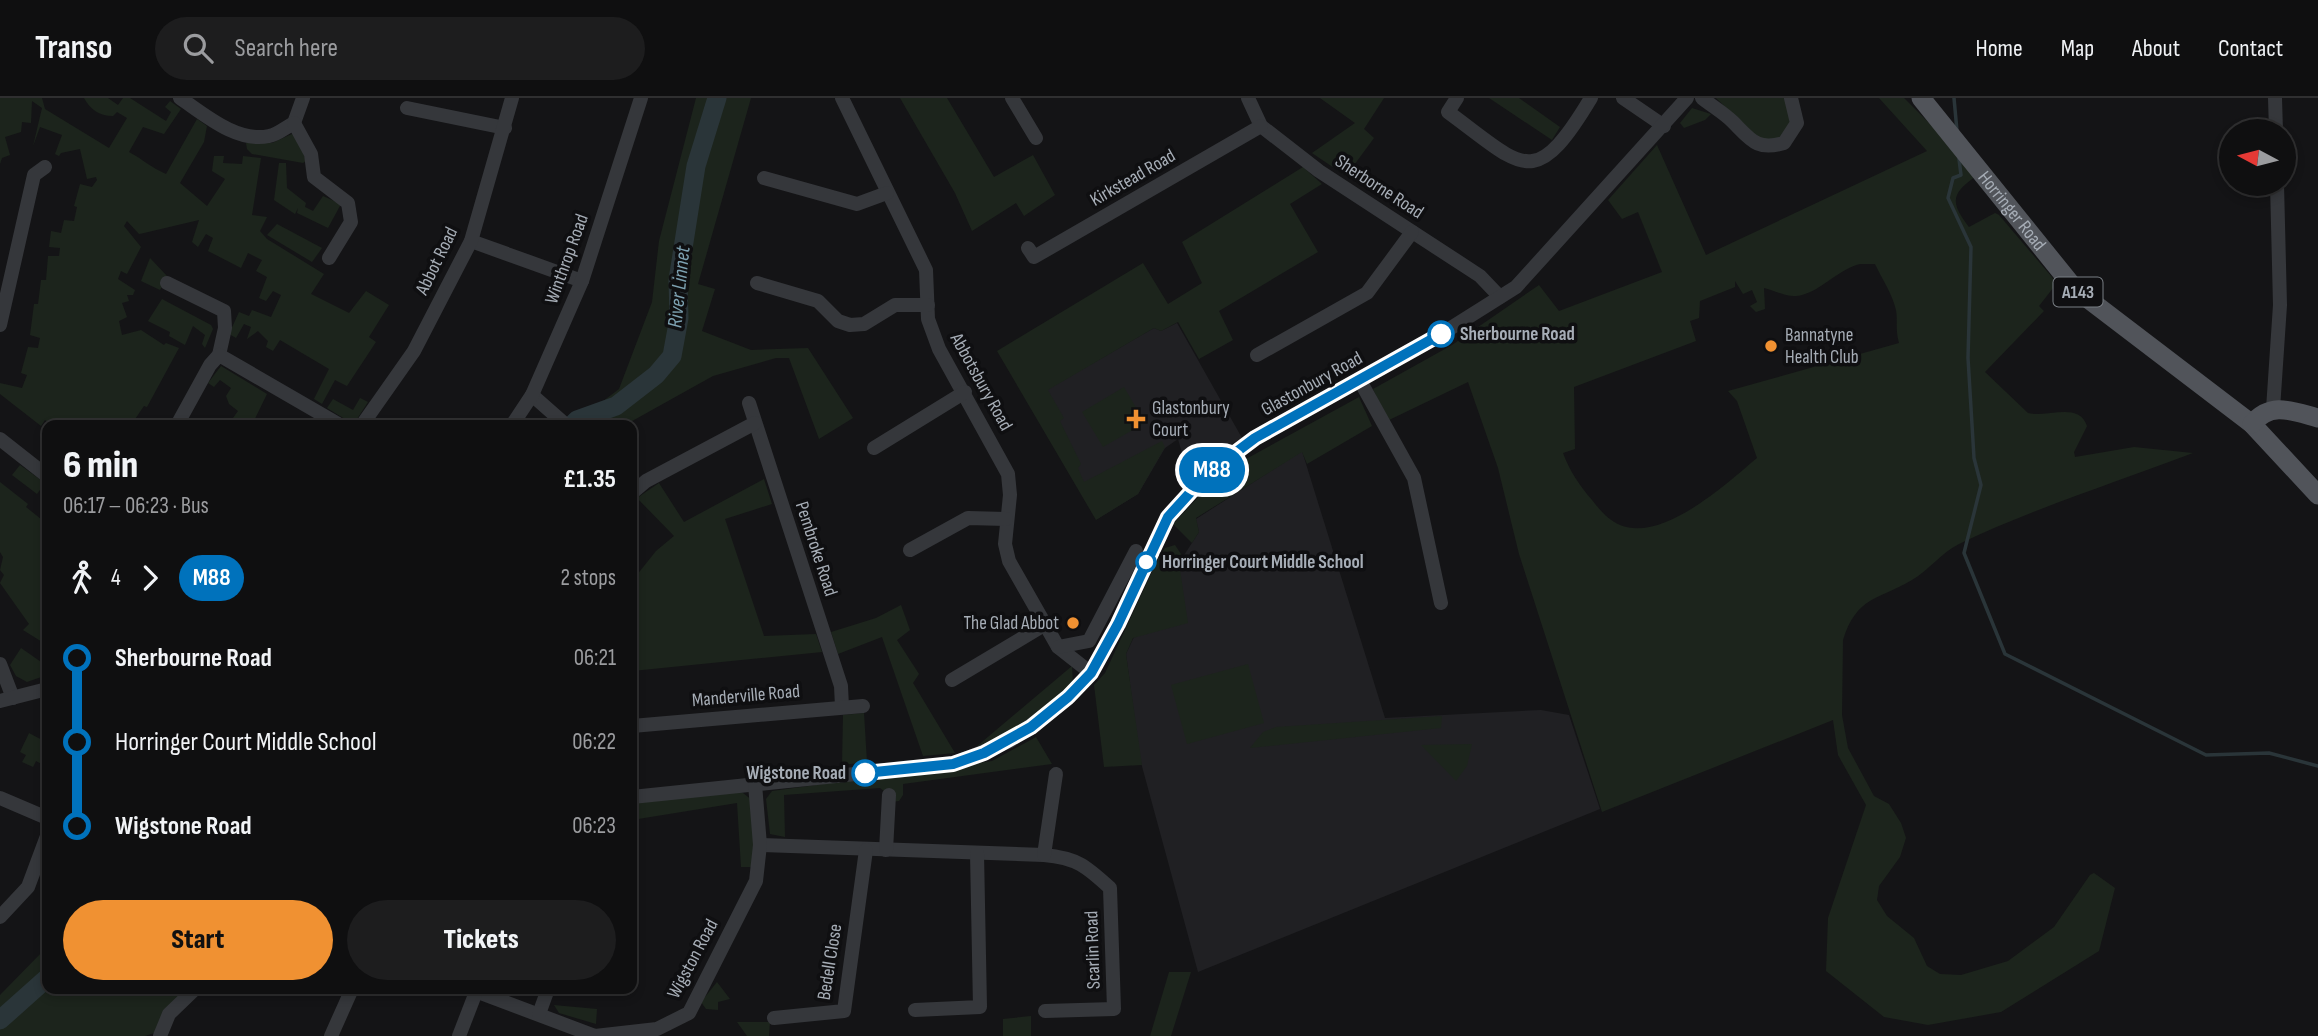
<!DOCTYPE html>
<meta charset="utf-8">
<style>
body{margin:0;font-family:"Sofia Sans Condensed",sans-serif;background:#1d1d1e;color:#f1f3f6;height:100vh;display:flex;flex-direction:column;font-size:26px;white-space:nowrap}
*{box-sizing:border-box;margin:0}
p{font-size:23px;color:#9b9c9f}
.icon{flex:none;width:38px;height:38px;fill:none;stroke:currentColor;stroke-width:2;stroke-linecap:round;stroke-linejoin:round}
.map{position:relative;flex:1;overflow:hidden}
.sheet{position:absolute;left:42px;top:322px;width:595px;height:574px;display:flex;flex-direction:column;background:#0f0f10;border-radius:14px;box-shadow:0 4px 10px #0003,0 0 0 2px #2f2f30}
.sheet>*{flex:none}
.badge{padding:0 14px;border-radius:23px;font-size:24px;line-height:46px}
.needle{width:46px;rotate:277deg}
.fabs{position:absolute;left:2219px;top:21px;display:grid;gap:14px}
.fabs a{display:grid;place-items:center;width:77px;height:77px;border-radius:50%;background:#0f0f10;box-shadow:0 4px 10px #0003,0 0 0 2px #2f2f30;font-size:35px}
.map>.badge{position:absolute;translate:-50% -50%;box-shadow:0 0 0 4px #fff}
.legs{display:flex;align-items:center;gap:10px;height:77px;padding:0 21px;font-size:23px}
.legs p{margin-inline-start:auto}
.summary{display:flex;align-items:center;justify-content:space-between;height:119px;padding:0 21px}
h1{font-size:38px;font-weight:800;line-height:52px}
.cta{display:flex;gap:14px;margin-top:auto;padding:14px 21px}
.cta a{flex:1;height:80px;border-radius:42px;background:#f09132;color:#111;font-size:28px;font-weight:800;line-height:80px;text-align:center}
.cta a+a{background:#1d1d1e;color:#f1f3f6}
ul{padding:0 21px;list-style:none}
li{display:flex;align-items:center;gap:24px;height:84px;font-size:26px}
li i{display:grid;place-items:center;width:10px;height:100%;margin:0 9px;background:currentColor}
li i::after{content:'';width:18px;height:18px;margin:-9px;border:5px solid;border-radius:50%;background:#0f0f10}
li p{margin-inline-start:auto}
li:first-child i{background:linear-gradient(#0000 50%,currentColor 0)}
li:last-child i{background:linear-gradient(currentColor 50%,#0000 0)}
header{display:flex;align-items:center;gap:42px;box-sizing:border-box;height:98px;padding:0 35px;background:#0f0f10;border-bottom:2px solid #2f2f30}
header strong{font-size:33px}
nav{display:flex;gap:38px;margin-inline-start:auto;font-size:24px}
.search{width:490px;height:63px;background:#1d1d1e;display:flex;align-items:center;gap:18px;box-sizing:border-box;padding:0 24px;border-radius:38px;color:#9b9c9f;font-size:26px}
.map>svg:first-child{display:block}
.built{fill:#202023}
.green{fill:#1c241c;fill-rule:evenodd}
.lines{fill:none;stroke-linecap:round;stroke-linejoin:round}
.stream{stroke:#2a3539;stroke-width:3.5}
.river{stroke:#2a3539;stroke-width:19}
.minor{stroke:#35373b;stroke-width:14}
.major{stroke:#51545a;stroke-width:19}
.line-1-casing{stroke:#fff;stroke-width:16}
.line-1{stroke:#0072bc;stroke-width:10}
.stop-1-dot{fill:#fff;stroke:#0072bc;stroke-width:3.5}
.poi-dot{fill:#f09132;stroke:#0f0f11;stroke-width:2.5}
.labels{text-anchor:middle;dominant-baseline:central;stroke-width:7;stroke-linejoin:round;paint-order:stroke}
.shield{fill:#0f0f11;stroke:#797e84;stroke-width:2}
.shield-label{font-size:18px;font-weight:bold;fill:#a6adb6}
.street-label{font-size:19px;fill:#a6adb6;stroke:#0f0f11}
.stop-label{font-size:19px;font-weight:bold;fill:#a6adb6;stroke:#0f0f11;text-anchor:start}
.poi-label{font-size:19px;fill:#a6adb6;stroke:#0f0f11;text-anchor:start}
.water-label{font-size:21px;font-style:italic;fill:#7da1b1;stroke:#0f0f11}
</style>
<header>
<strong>Transo</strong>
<div class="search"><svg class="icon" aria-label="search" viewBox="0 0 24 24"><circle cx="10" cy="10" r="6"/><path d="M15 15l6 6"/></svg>Search here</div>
<nav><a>Home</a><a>Map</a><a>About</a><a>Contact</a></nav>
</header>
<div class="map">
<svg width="2318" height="938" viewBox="0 0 2318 938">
<rect width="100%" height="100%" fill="#141416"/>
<g class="built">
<path d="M1177,225L1242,340L1202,364L1196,356L1184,362L1178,341L1165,350L1138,396L1097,421L1029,302L1154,230L1161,233Z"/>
<path d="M1302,353L1385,620L1541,612L1569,617L1600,711L1198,874L1140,661L1126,556L1133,541L1175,481L1179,465L1199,434L1196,421Z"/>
</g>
<g class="green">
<path d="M0,0H42L45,11L109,50L127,20L117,14L113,18C99,18 90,11 84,0H108L118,7L123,0H130L166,23L171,14L165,9L170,3L181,11L164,36L143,29L129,54C144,62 150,69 166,76L197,21L207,28L204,44L180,85L207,108L225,81L212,73L214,58H224L223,65L242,66L243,58L261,60L252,117L267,119L260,133L267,141L324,176L311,196L349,215L366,193L389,207L369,239L376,244L347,288L335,282L322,306L314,301L329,271L280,242L273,253L266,249L268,243L258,233L247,241L251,229L244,226L236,240L229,236L239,214L249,218L252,212L271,219L281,197L273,193L266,203L259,200L267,179L256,173L262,162L248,155L241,170L208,153L213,140L206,136L198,149L192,144L199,122L144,135L139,136L127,123L124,128L141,149L127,176L121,173L118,181L135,192L133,197H127L129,203L122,205L127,219L119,223L122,237L141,232L164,247L166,245L179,250L147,309L144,308L131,327H51L45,322L41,328L0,296V285L22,290L27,277L21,275L28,249L38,250L40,240L30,237L34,206H38L41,182H46L48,158H59L60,150L49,149L51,133L61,135L64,122L74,123L77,109L74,108L80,86L92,89L97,82L96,79L87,81L80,51L61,55L59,58L55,56L62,37L40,29L33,48L42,10L32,3L31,25L22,24L21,34L5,39L10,57L2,60L0,66Z"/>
<path d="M696,0H751L698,186L715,191L702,233L751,252L808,250L853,320L819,341L789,260H776L713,278L625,327L573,326L619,291L652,204L659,143Z"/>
<path d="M900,0H947L994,79L1033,57L1055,97L1024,118L1016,105L972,133L955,95Z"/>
<path d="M1320,0H1384L1364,31L1374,40L1346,78L1312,55L1355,25Z"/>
<path d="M1489,0H1519L1560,29L1552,42Z"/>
<path d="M1716,0H1785L1792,25L1780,40L1759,42Z"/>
<path d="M1879,0H1904L1946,42L1975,79C1950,96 1951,106 1969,129L1995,115L1999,117L2057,185L2039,208L2044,213L1985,274L2028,315C2047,320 2079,303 2087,328L2074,354L2075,359L2134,349L2193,355C2117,384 2032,411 1959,446C1941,455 1929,472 1912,482C1878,502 1857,498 1843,542L1842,617L1848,650L1874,698L1889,706L1901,725L1906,740L1900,759L1879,788L1877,802L1887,818L1914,840L1927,868L1940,876L1961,877L2008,863L2054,829L2090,777L2094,775L2115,790L2099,853L2001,914L1928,927L1884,919L1826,873L1828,820L1866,707L1838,657L1833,622L1602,714L1519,456L1498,370L1468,284L1387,323L1373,291L1452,247L1539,187L1559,213L1662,174L1638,114L1622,121L1608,102L1657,47L1706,157L1927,53ZM1860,166H1875C1882,181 1892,195 1896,212C1898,222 1895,231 1899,245L1728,293L1737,303L1757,360C1727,385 1663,445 1620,427C1608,422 1599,411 1592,402C1580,388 1569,372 1563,355L1575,351L1574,289L1696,243L1690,223L1699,220L1700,203L1735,189V183L1743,196L1752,192L1757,204L1750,208L1756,214L1765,211L1764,190C1773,192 1786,199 1796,198C1819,196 1836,172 1860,166Z"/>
<path d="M1692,10L1711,16L1705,22L1684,30L1680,25Z"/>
<path d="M294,35L298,38L306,63L303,65L252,56L247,51L246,45H272Z"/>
<path d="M279,65H286L287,90L306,105L305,109L313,113L323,98L341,106L328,130L297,115L298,110L295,116L274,102Z"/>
<path d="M1303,69L1322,86L1290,106L1318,154L1219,213L1233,242L1199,261L1178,224L1161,233L1154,230L1048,292L1064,320L1060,323L1081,366L1078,370L1084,384L1162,343L1165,349L1138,396L1096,422L997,253L1143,165L1168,206L1202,185L1182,144Z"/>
<path d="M277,126L322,150L312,164L267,137Z"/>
<path d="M150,160L168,179L160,192L141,183Z"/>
<path d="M162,201L211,227L213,231L205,250L202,246L205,237L193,228L185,247L169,238L170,234L148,223Z"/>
<path d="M221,268L267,296L252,327H234L237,325L233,320L238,313L229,306L226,298L231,290L220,282L214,289L208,285Z"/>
<path d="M1124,289L1145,325L1103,349L1082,314Z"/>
<path d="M1359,299L1372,328L1307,366L1302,354L1196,420L1199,434L1192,445L1173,426L1206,391L1246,361Z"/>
<path d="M360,300L368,304L357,321L348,323L327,310L333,301L353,312Z"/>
<path d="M20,367L45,385L37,396L12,377Z"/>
<path d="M764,381L772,406L725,421L764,538L816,536L822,554L632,573V483L656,453L674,438L637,400L659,385L684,424Z"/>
<path d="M0,384L28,406L26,409L47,426V547L23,532L29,526L0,485L4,477L0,472L3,459L0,454Z"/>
<path d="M1175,447L1183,459L1179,465L1188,525L1133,540L1126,556L1142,667L1104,669L1094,587L1105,575L1158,461L1165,450Z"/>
<path d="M901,507L910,532L897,542L919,576L913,585L955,655L923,658L882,539L838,556L831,534L876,520Z"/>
<path d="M21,550L44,566L47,561V577L27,584L16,578L10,567Z"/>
<path d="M1248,566L1264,625L1187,646L1171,587Z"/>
<path d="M1072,568L1073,586C1044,612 1015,638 976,649Z"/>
<path d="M864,615L867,664L842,667L843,617Z"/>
<path d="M1442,618L1441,630L1250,650L1263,634L1276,629Z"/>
<path d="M29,635L44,643L47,639V669L36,663L33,669L22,664L26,657L20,654Z"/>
<path d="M1036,639L1052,666L903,686V697L899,703L889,704V697L880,690L784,697L785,739L770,736L766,701L772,693L992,663Z"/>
<path d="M1472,646L1467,668L1456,683L1421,647Z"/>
<path d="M728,693L743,695L753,703L759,769H741L737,705L632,722V701Z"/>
<path d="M47,849V891H188L154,935L145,938H0V897Z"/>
<path d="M1169,874H1191L1171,938H1150Z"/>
<path d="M717,884L730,901L718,904V912L706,911L701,904Z"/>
<path d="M554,907L597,911L596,926L559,915Z"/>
<path d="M1031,918V938H1003V921Z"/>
<path d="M737,924H770L769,938H747Z"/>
</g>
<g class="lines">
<g class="stream">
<path d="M1954,0L1957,33"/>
<path d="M1959,61L1961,77L1953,80L1948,100L1971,149L1968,260L1974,360L1981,387L1964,455L2005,556L2206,657L2269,655L2318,668"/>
</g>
<g class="river">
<path d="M572,327L577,322L616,308L656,277L672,258L679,220L678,182L696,68L717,0"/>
<path d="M0,922L47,880"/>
</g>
<g class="minor">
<path d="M180,0C205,17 237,45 269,38C277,37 286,29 294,25L303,0"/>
<path d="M842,0L926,172L928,221L939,251L1008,376L1010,397L1005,446L1009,463L1058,549L1091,575"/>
<path d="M1012,0L1036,40"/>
<path d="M1248,0L1261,28L1319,73L1480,178L1500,199"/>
<path d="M1457,0L1448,14C1523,69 1534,95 1591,0"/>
<path d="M1623,0L1664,28"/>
<path d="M1702,0C1712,8 1724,15 1733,24C1751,42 1757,53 1784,45L1797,25L1791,0"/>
<path d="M2275,0L2276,33"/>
<path d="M407,10L505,30"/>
<path d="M294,25L311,56L314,79L348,105L351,124L329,160"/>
<path d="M764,80L857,106L887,95"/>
<path d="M471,143L582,183"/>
<path d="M1028,150L1034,159L1261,28"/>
<path d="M167,185L224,213L225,230L219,257"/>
<path d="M757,185L818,203L838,223L850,227L864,226L895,207H928"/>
<path d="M0,227L34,77L45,69"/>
<path d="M1257,257L1367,195L1412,134"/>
<path d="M1359,281L1414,380L1441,505"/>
<path d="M532,297L566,327"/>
<path d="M749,305L841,588L842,609"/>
<path d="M2273,311L2280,207L2277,86"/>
<path d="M177,327L210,267L219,257L340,327"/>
<path d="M362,327L414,253L471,143L512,0"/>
<path d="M512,327L532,297L582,183L641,0"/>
<path d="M0,341L47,378"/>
<path d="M874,350L965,294"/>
<path d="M632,395L646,383L755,325"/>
<path d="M910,452L968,420L1006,421"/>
<path d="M1058,549L1089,543L1136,453"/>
<path d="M0,566L13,600"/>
<path d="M952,582L1044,527"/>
<path d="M0,603L47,591"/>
<path d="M632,628L863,608"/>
<path d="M632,699L952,666L1010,643L1068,599L1091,575L1118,526L1168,419L1207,376L1255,340L1443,235L1516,189L1687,0"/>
<path d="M0,700L47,720"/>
<path d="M760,747L1044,757C1077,760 1086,768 1110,790L1114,911L1045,913"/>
<path d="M886,752L889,697"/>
<path d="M1044,757L1056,676"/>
<path d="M0,819L28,789L47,738"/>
<path d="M470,891L595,938L657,931L689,915L756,783L760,747L755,686"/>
<path d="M915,912L980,909L977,755"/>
<path d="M539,916L548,891"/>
<path d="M774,920L844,913L866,752"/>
<path d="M160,938L169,916L195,891"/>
<path d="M331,938L352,891"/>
<path d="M459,938L476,894"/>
</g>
<g class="major">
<path id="s1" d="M1921,0L2075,191L2252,326L2318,397"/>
<path d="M2252,326C2271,303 2292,313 2318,320"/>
</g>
</g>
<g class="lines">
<defs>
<path id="line-1" d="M865,675L953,666L984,655L1031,629L1068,599L1091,575L1118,526L1168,419L1207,376L1255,340L1441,236"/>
</defs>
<use href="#line-1" class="line-1-casing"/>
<use href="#line-1" class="line-1"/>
</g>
<g class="stop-1-dot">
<circle cx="1441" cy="236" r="12"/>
<circle cx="1146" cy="464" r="9"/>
<circle cx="865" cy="675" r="12"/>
</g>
<g class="poi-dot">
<circle cx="1771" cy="248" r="7"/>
<path d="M1132.5 310.5h7v7h7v7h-7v7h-7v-7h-7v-7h7z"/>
<circle cx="1073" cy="525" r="7"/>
</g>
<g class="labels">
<rect class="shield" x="2053.5" y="179.5" width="49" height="29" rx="5"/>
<g class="shield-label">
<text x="2078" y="194">A143</text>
</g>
<g class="street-label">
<text transform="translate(1133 80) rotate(-30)">Kirkstead Road</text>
<text transform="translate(1379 89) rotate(33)">Sherborne Road</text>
<text stroke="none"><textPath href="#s1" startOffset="145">Horringer Road</textPath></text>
<text transform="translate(567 161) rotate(-70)">Winthrop Road</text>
<text transform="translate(437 163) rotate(-64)">Abbot Road</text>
<text transform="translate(981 284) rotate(61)">Abbotsbury Road</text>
<text transform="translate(1312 286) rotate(-29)">Glastonbury Road</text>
<text transform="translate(816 451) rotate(72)">Pembroke Road</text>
<text transform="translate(746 598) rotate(-5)">Manderville Road</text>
<text transform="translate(1093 852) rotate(-92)">Scarlin Road</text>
<text transform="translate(693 861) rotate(-62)">Wigston Road</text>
<text transform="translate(830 864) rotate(-81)">Bedell Close</text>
</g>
<g class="stop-label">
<text x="1460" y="236">Sherbourne Road</text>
<text x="1162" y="464">Horringer Court Middle School</text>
<text x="846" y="675" text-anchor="end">Wigstone Road</text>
</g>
<g class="poi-label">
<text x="1785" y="237">Bannatyne<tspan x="1785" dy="22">Health Club</tspan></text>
<text x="1152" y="310">Glastonbury<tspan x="1152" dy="22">Court</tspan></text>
<text x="1059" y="525" text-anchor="end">The Glad Abbot</text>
</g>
<g class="water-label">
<text transform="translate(679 189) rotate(-84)">River Linnet</text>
</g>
</g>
</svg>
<div class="fabs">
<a><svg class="needle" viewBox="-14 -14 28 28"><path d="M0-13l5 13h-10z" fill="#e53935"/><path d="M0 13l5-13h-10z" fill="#9b9c9f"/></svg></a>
</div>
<b class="badge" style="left:1212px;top:372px;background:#0072bc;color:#fff">M88</b>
<section class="sheet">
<div class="summary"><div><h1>6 min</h1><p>06:17 – 06:23 · Bus</p></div><b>£1.35</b></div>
<div class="legs"><svg class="icon" aria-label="walk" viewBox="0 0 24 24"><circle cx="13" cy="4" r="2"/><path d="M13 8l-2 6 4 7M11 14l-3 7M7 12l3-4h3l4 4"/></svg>4<svg class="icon" aria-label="forward" viewBox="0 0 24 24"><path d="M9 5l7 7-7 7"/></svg><b class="badge" style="background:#0072bc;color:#fff">M88</b><p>2 stops</p></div>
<ul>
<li><i style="color:#0072bc"></i><b>Sherbourne Road</b><p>06:21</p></li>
<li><i style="color:#0072bc"></i><span>Horringer Court Middle School</span><p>06:22</p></li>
<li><i style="color:#0072bc"></i><b>Wigstone Road</b><p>06:23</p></li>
</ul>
<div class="cta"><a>Start</a><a>Tickets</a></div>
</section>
</div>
